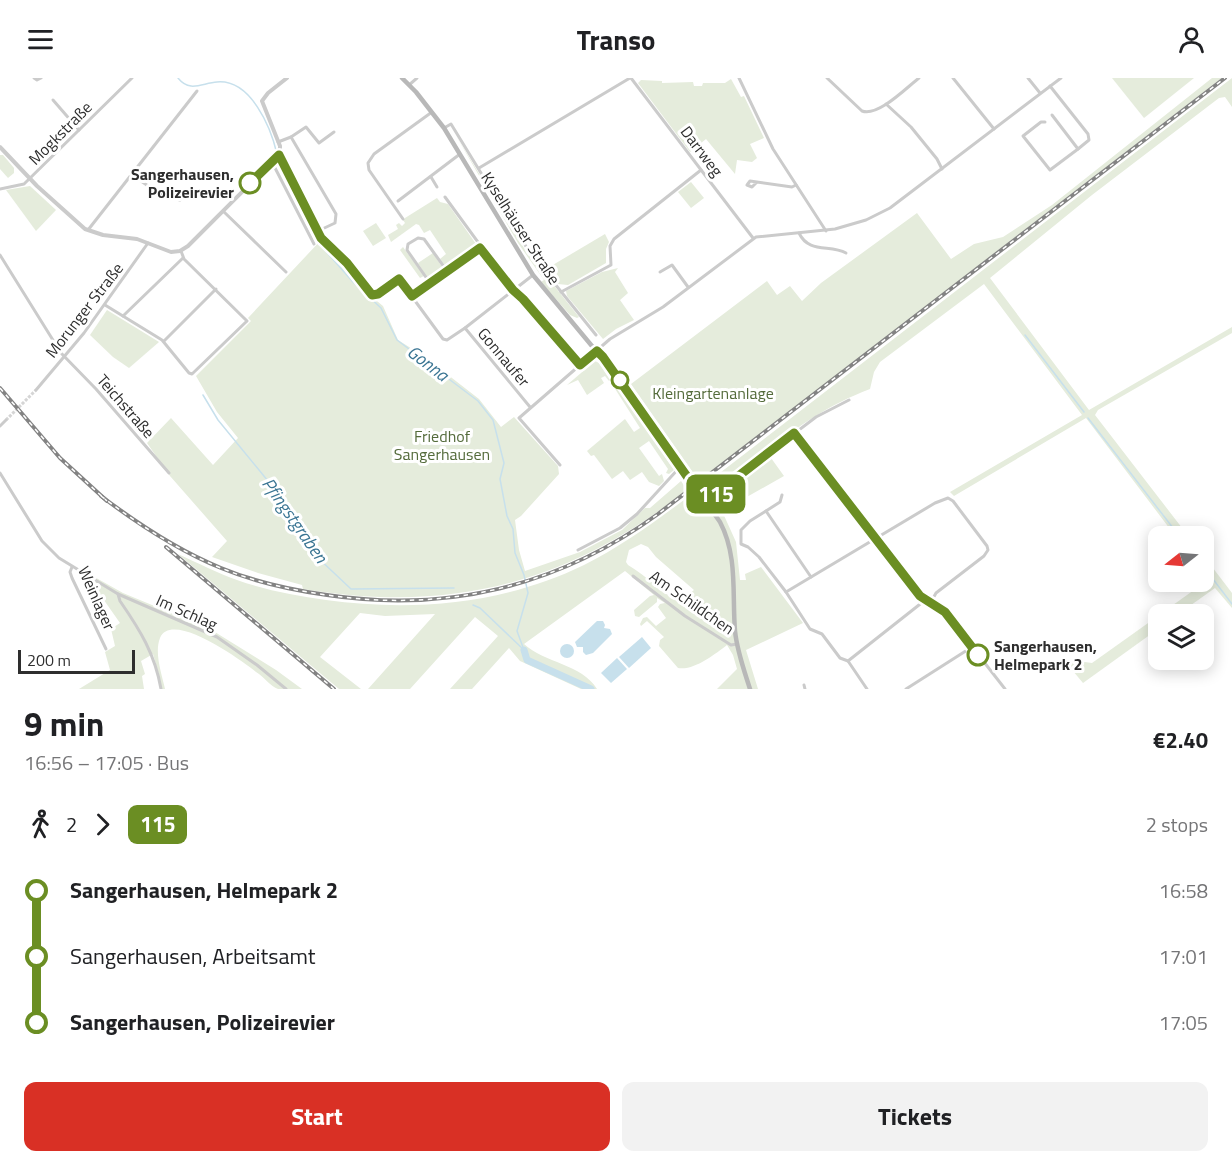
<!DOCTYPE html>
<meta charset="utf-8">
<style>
body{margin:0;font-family:"Titillium Web",sans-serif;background:#f2f2f2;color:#202124;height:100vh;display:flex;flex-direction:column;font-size:22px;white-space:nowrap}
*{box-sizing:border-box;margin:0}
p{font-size:20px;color:#757577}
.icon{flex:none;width:33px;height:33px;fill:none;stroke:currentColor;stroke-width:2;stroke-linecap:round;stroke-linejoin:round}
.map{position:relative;height:611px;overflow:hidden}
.details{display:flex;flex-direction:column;background:#fff;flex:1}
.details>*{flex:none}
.badge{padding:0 12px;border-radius:9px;font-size:21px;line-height:39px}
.needle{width:39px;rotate:253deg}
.fabs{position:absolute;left:1148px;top:448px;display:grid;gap:12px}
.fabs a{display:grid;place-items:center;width:66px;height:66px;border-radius:12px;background:#fff;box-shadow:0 3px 15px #0003;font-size:30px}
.scale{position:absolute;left:18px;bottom:15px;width:117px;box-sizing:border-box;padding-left:6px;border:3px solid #2e2e2e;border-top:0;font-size:16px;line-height:21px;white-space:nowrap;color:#2e2e2e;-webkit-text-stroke:4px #fff;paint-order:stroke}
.map>.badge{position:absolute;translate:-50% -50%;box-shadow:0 0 0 3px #fff}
.legs{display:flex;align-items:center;gap:9px;height:66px;padding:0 24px;font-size:20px}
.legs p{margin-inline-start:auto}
.headline{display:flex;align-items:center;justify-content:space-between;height:102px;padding:0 24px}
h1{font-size:33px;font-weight:700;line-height:45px}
.primary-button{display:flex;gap:12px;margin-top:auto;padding:12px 24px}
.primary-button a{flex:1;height:69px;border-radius:12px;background:#d93025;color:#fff;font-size:24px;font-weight:700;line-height:69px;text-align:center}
.primary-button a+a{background:#f2f2f2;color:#202124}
ul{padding:0 24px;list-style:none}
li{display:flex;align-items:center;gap:21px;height:66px;font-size:22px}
li i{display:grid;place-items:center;width:9px;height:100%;margin:0 8px;background:currentColor}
li i::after{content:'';width:15px;height:15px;margin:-8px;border:4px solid;border-radius:50%;background:#fff}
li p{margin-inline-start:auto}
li:first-child i{background:linear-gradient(#0000 50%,currentColor 0)}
li:last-child i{background:linear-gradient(currentColor 50%,#0000 0)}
header{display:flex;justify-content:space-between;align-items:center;height:78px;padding:0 24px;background:#fff;font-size:27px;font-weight:700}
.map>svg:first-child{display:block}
.green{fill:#e5ecdc;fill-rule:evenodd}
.water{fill:#c7e0ec}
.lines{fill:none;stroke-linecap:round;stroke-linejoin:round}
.stream{stroke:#c7e0ec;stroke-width:1.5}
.river{stroke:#c7e0ec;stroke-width:7}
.minor-tunnel{stroke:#d5d5d5;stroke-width:3;stroke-dasharray:3 1.5;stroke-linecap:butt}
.minor{stroke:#cbcbcb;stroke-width:3}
.tertiary{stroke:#cbcbcb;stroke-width:4}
.secondary{stroke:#b8b8b8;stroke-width:4.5}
.rail-casing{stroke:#838383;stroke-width:4}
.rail{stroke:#fff;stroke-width:1.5;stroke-dasharray:4.5;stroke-linecap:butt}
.line-1-casing{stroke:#fff;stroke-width:14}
.line-1{stroke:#6b8e23;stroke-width:9}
.stop-1-dot{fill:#fff;stroke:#6b8e23;stroke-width:3}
.labels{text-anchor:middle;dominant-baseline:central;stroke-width:6;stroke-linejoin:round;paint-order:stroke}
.street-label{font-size:16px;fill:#2e2e2e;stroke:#fff}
.stop-label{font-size:16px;font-weight:bold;fill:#2e2e2e;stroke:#fff;text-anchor:end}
.park-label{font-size:16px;fill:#546b3b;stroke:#fff}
.water-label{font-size:18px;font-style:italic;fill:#3a7593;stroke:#fff}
</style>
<header><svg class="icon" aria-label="menu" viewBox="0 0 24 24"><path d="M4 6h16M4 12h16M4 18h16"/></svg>Transo<svg class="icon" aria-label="person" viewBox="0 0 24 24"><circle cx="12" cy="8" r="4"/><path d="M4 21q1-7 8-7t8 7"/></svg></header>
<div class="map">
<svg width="1232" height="611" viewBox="0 0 1232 611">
<rect width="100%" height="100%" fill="#fff"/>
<g class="green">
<path d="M1112,0H1194L1144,40Z"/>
<path d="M1212,0H1222L699,403L631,306L767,203L777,217L790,208L802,223L821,205L917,135L951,181L974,166L1003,159L1052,127Z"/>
<path d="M1232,0V29L1225,19L1219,20L1092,117L990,200L1089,332L1232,249V255L1098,332L1095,337L1189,459H1176L1086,340L954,418L950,414L1082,337L984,206L880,284L874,294L870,311C828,327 802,346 766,373L784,398L722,433L736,464L740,502H746L745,496L761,489L803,545L746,572L758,611H717L737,591L733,577L727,567C715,576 694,593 678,590L659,568L660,562L664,559L647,543L641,548L640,546L643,540L647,539L656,548L666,540L658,529L660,526L665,525L657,520V524L639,539L635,538L634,532L650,518L654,517L625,493L524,566C544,585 582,586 597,611H581L520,583L509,570L472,611H450L498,558L475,539L410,611H368L435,536L385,538L360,535L320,579L361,611H339L178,476C198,485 217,495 237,502C265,512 296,518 326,522C414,534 504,526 584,487C626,466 662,438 699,411ZM641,466L648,469L656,479L694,512L678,524C661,512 646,498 628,487L626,484L629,472Z"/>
<path d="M731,1L741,19L744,18L764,60L750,66L757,80L752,84L737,82L735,96L706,61L690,74L638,5L641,2L662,3V5L693,4L694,8H702L703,5H725Z"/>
<path d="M455,56L524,170L579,239L577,240L570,237L541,204L544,202L518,165Z"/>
<path d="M0,77H3L14,90V95L8,100L0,91Z"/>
<path d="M691,104L704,120L691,130L678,114Z"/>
<path d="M30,108L56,132L36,153L6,112Z"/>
<path d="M437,120L440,124L448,126L476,166L475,172L446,189L440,181L446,176L430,152L424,155L419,147L416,146L391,164L388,157L398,151L396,147L399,145L402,148L405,145L403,142L405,140Z"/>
<path d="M376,145L386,160L373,168L363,153Z"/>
<path d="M605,156L609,164L606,171V185L568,207L558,206L546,191Z"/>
<path d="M321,162L360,209L383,228L398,262L425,279L479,321L501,349L514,339L558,388L559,396L521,438L515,442L519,472L525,493L580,474L622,452L645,430H650L681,403L687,412C569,505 452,536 303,511L302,507L258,495L212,479L227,463L170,398L147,365L171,340L213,387L238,360L217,334L196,298L251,243L248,240Z"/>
<path d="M403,169L424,198L420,200L400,172Z"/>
<path d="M433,175L444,192L442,195L439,193L432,198L434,201H431L426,198L418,185Z"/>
<path d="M618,190L615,194L628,215L620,222L634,242L616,251L603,261L567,218L566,213L602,194Z"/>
<path d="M107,232L159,264L129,290L113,279L90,257Z"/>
<path d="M595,283L599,285L610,302L609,303L605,298L601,300L604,305L587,317L578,302L567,307Z"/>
<path d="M612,306L623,317L674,392L669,396L666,395L668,391L649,363L639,370L659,398L662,396L664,403L659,408L649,404L642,394L630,402L623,393L612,401L594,377L591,378L587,373L625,341L634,354L640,350Z"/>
<path d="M1203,477L1232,515V530L1215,510L1177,537H1159L1208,502L1203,494Z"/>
<path d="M82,492L123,515L210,551L276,592L302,611C295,611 285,611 278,611C271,609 263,598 256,594C241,582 172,532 160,560C154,575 162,597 165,611H161L159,597L153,576L141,583L145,596L142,598L144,611H79L110,592L105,574L115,568L111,551L120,545L92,505L82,498Z"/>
<path d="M1158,538V551L1083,605L1063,581L1092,585Z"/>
</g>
<g class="water">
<path d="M597,543H603L605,547L604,550L610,551L612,556L593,575L586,577L583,574V569H577L575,564Z"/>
<path d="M642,559L651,570L629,590L619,579Z"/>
<circle cx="567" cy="573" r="7"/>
<path d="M617,580L627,591L611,605L601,595Z"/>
</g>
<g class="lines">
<g class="stream">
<path d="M178,0C190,15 202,5 217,4C251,1 271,50 277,76"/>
<path d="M278,81L322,169L353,204L381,230L397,262L478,323L493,342L504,385L500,401L507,438L513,451L515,475L524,497L528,515L517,553L524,572"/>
<path d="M1025,257L1084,334"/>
<path d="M203,317L218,342L268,403L316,478L351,511L454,510"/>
<path d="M1088,340L1180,459"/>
<path d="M1203,488L1232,526"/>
<path d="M473,527L480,530L523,571"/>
</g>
<path class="river" d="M524,572L527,582L591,611"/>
<path class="minor-tunnel" d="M6,342L36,312"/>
<g class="minor">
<path d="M34,0L37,2L41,0"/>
<path d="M631,0L753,160"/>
<path d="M739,0L773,71L826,153"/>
<path d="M827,0L862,33C878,39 906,10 919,0"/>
<path d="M953,0L994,51"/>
<path d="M1028,0L1040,15"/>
<path d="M409,7L417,0"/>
<path d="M1050,8L1088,56L1089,62L1078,71L1052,37"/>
<path d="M53,22L79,52"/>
<path d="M886,26L911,49L937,81L942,91"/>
<path d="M1045,44H1041L1023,58L1050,92L1078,71"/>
<path d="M444,50L451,46L530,175L596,257"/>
<path d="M291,59L336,136L335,145L318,153"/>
<path d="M278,64L291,59L306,49L319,65L334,54"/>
<path d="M279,77L322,161L347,185L372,217L378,216L399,201L443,261L447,262L465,250L530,329"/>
<path d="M272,84L314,166"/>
<path d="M479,90L630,0"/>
<path d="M132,97L160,116L180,122"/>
<path d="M431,99L437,109"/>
<path d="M757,104L752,109L747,107L750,103L792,109L796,107"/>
<path d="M0,111L24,106L132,0"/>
<path d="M445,119L513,212L523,221L580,287"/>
<path d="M398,123L460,76"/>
<path d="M223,133L286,194"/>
<path d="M403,141L369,92L368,85L374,76L432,34"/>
<path d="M88,152L197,13"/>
<path d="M799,155C809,176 830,166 846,175"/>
<path d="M0,177L61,275L96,311L169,395"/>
<path d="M660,194L672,187L688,209"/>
<path d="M430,205L407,172L408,166L418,160L424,161L447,193"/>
<path d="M561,214L611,187L610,168L614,161L701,92"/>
<path d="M412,218L480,170"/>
<path d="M105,227L162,262L189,295L192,296L247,243L184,181L181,173"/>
<path d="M123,238L183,180"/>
<path d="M465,250L533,197"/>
<path d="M164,263L216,211"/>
<path d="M36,312L84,255L148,165"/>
<path d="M0,348L6,342"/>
<path d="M794,355L920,518L945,534L1005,611"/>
<path d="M560,387L519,340L610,261L663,229L756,159L835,151L866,142L890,130L1061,0"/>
<path d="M0,395L42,463L59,480L118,516L217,559L257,587L286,611"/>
<path d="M782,417L780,424L766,433L811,499"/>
<path d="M706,423L816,339L849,322"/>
<path d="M766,433L750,443L741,452V466L748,469L759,479L786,514L810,551L822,556L840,580L848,583L867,611"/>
<path d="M578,472L620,450L637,436L680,389"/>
<path d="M72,489L70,494L72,500L106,571"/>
<path d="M633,498L685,538L731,567L737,566"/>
<path d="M786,514L935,425L948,420L953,423L987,468L988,472L984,478L936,515L931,524"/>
<path d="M118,516L120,523C140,552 155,576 161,611"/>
<path d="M848,583L924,523"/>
<path d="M804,607L805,611"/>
<path d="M906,611L972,569"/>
</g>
<path class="tertiary" d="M0,69L37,108L85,151L103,157L137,161L171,174L180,173L188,168L280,76V68L262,23L268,15L287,0"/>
<path class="secondary" d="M402,0L416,14L444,50L533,197L621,303L720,444C738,478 732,516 735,553C737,573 744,592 750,611"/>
<defs>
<g id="rail">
<path d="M0,310L60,380L107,423"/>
<path d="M101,418C138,446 177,472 221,490C255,504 291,512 327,517C447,535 559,508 658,436L1225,0"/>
<path d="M166,469L334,611"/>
</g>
</defs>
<use href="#rail" class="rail-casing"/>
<use href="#rail" class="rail"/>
</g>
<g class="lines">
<defs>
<path id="line-1" d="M250,105L279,77L321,160L347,185L372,217L378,216L399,201L412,218L480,170L513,212L523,221L580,287L597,273L603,279L705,424L794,355L920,518L945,534L978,577"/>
</defs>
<use href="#line-1" class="line-1-casing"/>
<use href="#line-1" class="line-1"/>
</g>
<g class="stop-1-dot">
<circle cx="250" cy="105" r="10"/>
<circle cx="620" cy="302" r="8"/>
<circle cx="978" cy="577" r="10"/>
</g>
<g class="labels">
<g class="street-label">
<text transform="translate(60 55) rotate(-45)">Mogkstraße</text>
<text transform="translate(702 73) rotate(53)">Darrweg</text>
<text transform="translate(521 150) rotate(57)">Kyselhäuser Straße</text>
<text transform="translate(84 232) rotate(-52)">Morunger Straße</text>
<text transform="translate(504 279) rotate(50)">Gonnaufer</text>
<text transform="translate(126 328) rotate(49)">Teichstraße</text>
<text transform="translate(97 520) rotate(66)">Weinlager</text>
<text transform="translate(692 524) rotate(35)">Am Schildchen</text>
<text transform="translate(187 534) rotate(24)">Im Schlag</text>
</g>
<g class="stop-label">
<text x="234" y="96">Sangerhausen,<tspan x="234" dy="18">Polizeirevier</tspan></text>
<text x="994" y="568" text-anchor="start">Sangerhausen,<tspan x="994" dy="18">Helmepark 2</tspan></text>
</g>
<g class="park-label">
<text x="713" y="315">Kleingartenanlage</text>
<text x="442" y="358">Friedhof<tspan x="442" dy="18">Sangerhausen</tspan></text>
</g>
<g class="water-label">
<text transform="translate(428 285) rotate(37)">Gonna</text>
<text transform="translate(295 442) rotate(55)">Pfingstgraben</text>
</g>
</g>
</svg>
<div class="fabs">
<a><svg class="needle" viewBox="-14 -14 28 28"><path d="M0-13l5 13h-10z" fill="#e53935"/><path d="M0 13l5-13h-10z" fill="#757577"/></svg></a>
<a><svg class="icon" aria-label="layers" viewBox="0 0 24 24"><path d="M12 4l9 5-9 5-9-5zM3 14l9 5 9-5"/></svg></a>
</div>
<div class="scale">200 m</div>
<b class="badge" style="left:716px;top:416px;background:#6b8e23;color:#fff">115</b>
</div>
<section class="details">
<div class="headline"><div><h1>9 min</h1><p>16:56 – 17:05 · Bus</p></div><b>€2.40</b></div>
<div class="legs"><svg class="icon" aria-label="walk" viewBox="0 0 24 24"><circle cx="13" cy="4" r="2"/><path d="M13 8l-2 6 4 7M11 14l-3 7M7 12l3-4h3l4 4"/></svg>2<svg class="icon" aria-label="forward" viewBox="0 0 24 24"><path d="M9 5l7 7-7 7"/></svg><b class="badge" style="background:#6b8e23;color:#fff">115</b><p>2 stops</p></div>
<ul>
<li><i style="color:#6b8e23"></i><b>Sangerhausen, Helmepark 2</b><p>16:58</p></li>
<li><i style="color:#6b8e23"></i><span>Sangerhausen, Arbeitsamt</span><p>17:01</p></li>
<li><i style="color:#6b8e23"></i><b>Sangerhausen, Polizeirevier</b><p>17:05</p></li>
</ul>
<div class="primary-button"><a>Start</a><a>Tickets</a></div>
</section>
